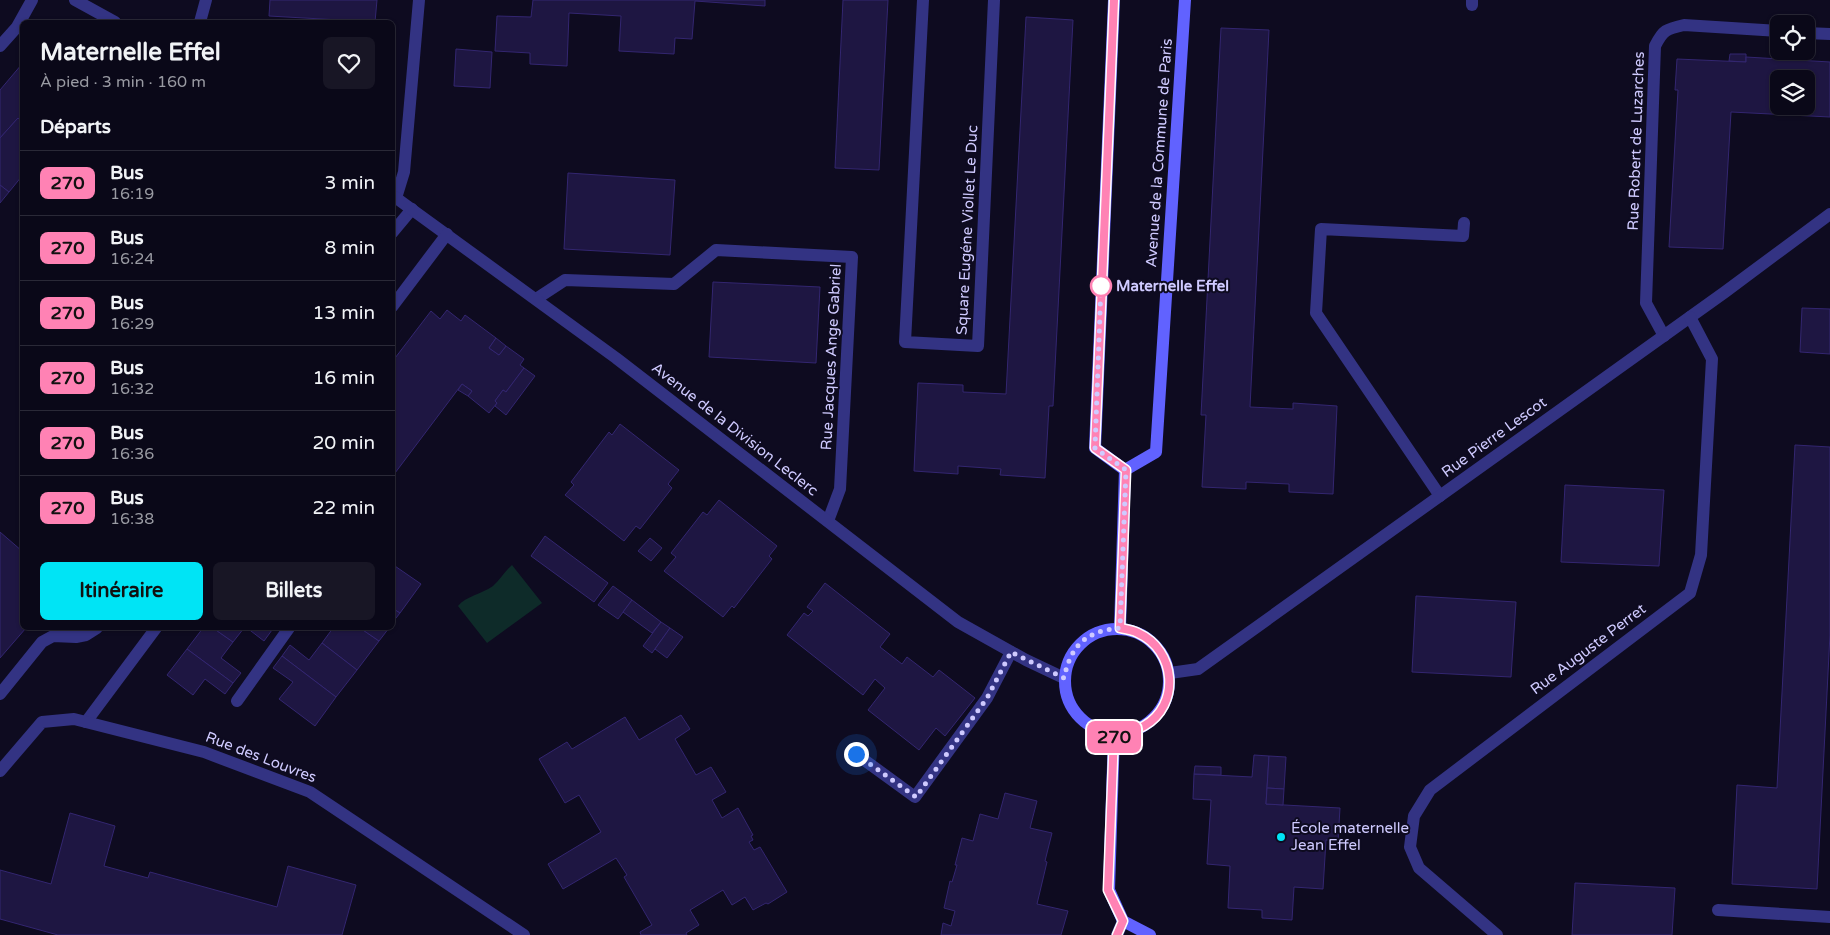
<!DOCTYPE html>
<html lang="fr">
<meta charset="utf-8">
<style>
body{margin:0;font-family:"Varela Round",sans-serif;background:#181625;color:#f1f3f6;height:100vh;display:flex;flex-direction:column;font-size:19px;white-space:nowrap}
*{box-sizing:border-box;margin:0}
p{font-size:16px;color:#999aa2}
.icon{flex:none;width:28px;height:28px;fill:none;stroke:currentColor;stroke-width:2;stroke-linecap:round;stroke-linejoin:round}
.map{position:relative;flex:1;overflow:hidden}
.panel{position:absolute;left:20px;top:20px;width:375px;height:610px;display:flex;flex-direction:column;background:#0a0818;border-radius:8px;box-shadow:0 1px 4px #0004,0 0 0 1px #2a2937}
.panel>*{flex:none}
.badge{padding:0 10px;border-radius:8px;font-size:18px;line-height:32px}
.fabs{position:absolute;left:1770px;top:15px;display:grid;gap:10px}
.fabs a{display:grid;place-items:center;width:45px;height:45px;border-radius:8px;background:#0a0818;box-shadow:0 1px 4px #0004,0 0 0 1px #2a2937;font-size:25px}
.you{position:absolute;width:25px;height:25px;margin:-12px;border:4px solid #fff;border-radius:50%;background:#1a73e8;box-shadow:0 0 0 8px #1a73e833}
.map>.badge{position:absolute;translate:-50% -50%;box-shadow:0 0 0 2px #fff}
h2{padding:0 20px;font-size:19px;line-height:45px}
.round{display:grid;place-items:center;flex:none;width:52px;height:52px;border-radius:8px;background:#181625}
.head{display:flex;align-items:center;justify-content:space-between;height:85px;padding:0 20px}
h1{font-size:24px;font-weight:700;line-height:38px}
.primary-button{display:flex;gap:10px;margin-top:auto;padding:10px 20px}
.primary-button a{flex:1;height:58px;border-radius:8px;background:#00e4f5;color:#111;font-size:20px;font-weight:700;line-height:58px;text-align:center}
.primary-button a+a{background:#181625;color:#f1f3f6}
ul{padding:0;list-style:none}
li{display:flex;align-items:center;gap:15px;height:65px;padding:0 20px;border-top:1px solid #2a2937}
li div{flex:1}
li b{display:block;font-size:19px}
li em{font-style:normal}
li .badge{min-width:55px;font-weight:700;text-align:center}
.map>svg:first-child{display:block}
.green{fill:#0e2b29}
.building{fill:#1e1642;stroke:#332670;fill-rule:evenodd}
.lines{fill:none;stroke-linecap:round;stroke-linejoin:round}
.lane{stroke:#333383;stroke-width:12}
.street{stroke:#333383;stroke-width:12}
.secondary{stroke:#6162ff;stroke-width:12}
.line-casing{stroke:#fff;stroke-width:11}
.line{stroke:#ff82b4;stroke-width:8}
.walk{stroke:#cfcaff;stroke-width:5;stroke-dasharray:0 9}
.stop-dot{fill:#fff;stroke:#ff82b4;stroke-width:2.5}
.poi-dot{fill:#00e4f5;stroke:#0e0b20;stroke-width:2}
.labels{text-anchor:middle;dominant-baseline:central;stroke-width:4;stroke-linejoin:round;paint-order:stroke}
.street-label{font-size:15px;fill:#cfcaff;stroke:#0e0b20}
.stop-label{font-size:15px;font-weight:bold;fill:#cfcaff;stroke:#0e0b20;text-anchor:start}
.poi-label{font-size:15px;fill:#cfcaff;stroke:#0e0b20;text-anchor:start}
</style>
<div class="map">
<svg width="1830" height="935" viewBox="0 0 1830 935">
<rect width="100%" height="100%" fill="#0e0b20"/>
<path class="green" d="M512,565L542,603L487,643L458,606C466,596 482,594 493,586C500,580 505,571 512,565Z"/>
<g class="building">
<path d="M270,0H377L375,22L269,16Z"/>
<path d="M533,0H765V6L695,1L692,39L675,38L674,54L619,51L621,16L569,13L567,66L530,64V53L495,51L497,16L531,17Z"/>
<path d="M843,0H888L879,170L835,168Z"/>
<path d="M1026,17L1073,20L1053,406H1049L1045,478L1000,475L1001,469L958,466V474L914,471L918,383L963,385V392L1006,394Z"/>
<path d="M1221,28L1269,30L1250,407L1293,409V403L1337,406L1333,494L1289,492V484L1246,482V489L1202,487L1206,415H1201Z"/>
<path d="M456,49L492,52L490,88L454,86Z"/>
<path d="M1730,54H1746V62L1729,61Z"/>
<path d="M1746,57L1830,62V117L1731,112L1723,249L1669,247L1678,90H1675L1677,59L1746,62ZM1779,79H1806V106H1779Z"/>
<path d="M22,64V122L18,118L0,138V90Z"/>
<path d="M18,118L22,122V176L9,192L0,185V138Z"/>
<path d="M568,173L675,180L670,255L564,249Z"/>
<path d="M0,185L9,192L0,203Z"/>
<path d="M713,282L820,287L816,363L709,357Z"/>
<path d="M1802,308L1830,309V354L1800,352Z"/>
<path d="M447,310L461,321L465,315L496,338L489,348L499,355L506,346L524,359L520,365L524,368L506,392L503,390L495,401L497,403L489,413L468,396L472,391L462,384L392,477V362L431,311L440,319Z"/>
<path d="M496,338L506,346L499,355L489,348Z"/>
<path d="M524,368L535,376L506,415L495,406L497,403L495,401L503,390L506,392Z"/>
<path d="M462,384L472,391L468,396L458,390Z"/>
<path d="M620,424L679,470L668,484L672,488L640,529L636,526L624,541L565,495L574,485L571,482L609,432L612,435Z"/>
<path d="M1795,445L1830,447V634L1817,889L1732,884L1737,785L1777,788Z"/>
<path d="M1565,485L1664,490L1659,566L1561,562Z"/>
<path d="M719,500L777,546L769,556L772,559L734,608L732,606L723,617L664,571L676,557L671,553L703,512L707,515Z"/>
<path d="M0,532L22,551V628H26L0,658Z"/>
<path d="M545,536L608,583L594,602L531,556Z"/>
<path d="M650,538L662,548L651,561L638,551Z"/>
<path d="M392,564L421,584L400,613L392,608Z"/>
<path d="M825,583L890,634L880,647L902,664L907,657L933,677L939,670L975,698L945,736L936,728L919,750L868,710L885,688L875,679L863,695L787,635L804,613L808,616L813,611L807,607Z"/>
<path d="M613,586L632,600L618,619L598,605Z"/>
<path d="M1416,596L1516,602L1511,677L1412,672Z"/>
<path d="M632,600L661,622L652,633L623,612Z"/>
<path d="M392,608L400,613L392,623Z"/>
<path d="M661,622L670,628L652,653L643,646Z"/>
<path d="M203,628H213L233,642L221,658L241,673L233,683L187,649Z"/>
<path d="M213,628H244L233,642Z"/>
<path d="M247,628H269L272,630L264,641Z"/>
<path d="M333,628H360L379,641L357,670L322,643Z"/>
<path d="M360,628H389L379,641Z"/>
<path d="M670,628L683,637L667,658L655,649Z"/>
<path d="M322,643L357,670L336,697L282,656L290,645L309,660Z"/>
<path d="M187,649L233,683L225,694L205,679L193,695L167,675Z"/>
<path d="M282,656L336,697L315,726L279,699L293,682L273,668Z"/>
<path d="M681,715L690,729L675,739L696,775L711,767L726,792L712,800L722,818L738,808L753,835L751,836L753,840L749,842L754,850L760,847L787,892L768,904L766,903L753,910L745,897L732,905L723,890L690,910L699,925L686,933L687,935H641L640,932L652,925L624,877L627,875L616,858L563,889L548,864L601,832L579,795L565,803L539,759L567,742L572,749L625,717L639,740Z"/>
<path d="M1254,755L1269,756L1266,804L1340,808L1338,841L1326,840L1323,889L1294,887L1292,920L1262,918V910L1228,908L1230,866L1207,864L1211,800L1193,799L1194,774L1252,777Z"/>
<path d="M1269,756L1286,757L1284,789L1267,788Z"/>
<path d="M1195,766L1221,767V775L1194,774Z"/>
<path d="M1267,788L1284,789L1283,805L1266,804Z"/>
<path d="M1005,793L1037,801L1030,828L1052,833L1045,861L1047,862L1037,904L1068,911L1061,935H941L943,923L951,926L955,911L944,908L950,881L952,882L957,865H955L962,838L973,841L980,814L998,819Z"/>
<path d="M70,813L115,826L104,866L148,878L150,872L277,907L288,866L356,885L342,935H58L0,919V870L51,884Z"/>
<path d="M1575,883L1675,888L1672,935H1572Z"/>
</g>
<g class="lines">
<g class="lane">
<path d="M923,0L905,342L978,346L994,0"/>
<path d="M1472,5V0"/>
<path d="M1806,33L1830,34"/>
<path d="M0,46L17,27L32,0"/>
<path d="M396,198L404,172L419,0"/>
<path d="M392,233L412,209"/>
<path d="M536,299L565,280L674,284L716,250L852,257L840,489L828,521"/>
<path d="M1664,336L1646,303L1655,46C1663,30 1666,29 1684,25L1779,31"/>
<path d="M1440,496L1316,313L1321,229L1463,236L1464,223"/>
<path d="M0,694L42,642L53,636L76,637L86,635L97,628"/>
<path d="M237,701L289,628"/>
<path d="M856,754L915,797L987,698L1011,652"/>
<path d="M1718,910L1830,917"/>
</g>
<g class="street">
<path d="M75,0L115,22"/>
<path d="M200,22L206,0"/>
<path d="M392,195L616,358L958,622L1026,660L1064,678"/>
<path d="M392,307L447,234"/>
<path d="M1170,673L1198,669L1725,292L1830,214"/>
<path d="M86,722L156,628"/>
<path d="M0,771L42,722L74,719L204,752L310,792L524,935"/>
<path d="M1117,935L1123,921"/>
<path d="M1497,935L1419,868L1410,847L1414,816L1430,790L1690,593L1701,555L1712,359L1690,317"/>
</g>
<g class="secondary">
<path d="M1114,0L1095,448L1125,470"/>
<path d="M1125,470L1156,452L1185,0"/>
<path d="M1120,628L1125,470"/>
<circle cx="1117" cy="681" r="52"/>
<path d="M1114,733L1109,890L1123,921L1150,935"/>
</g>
</g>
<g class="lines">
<defs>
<path id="line" d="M1114,0L1095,448L1126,470L1120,628C1126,629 1133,630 1138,633C1176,650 1181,705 1144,726C1135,731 1125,732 1114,734L1108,890L1123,921L1117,935"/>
</defs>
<use href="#line" class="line-casing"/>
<use href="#line" class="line"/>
<path class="walk" d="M856,754L916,797L987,698L1011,652L1064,678C1071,645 1086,631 1120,628L1126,470L1095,448L1101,286"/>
</g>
<circle class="stop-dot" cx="1101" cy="286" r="10"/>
<circle class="poi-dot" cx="1281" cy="837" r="5"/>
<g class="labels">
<g class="street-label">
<text transform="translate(1636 141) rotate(-88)">Rue Robert de Luzarches</text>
<text transform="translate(1159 153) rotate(-86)">Avenue de la Commune de Paris</text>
<text transform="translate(967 230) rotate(-87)">Square Eugéne Viollet Le Duc</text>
<text transform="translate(831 357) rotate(-87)">Rue Jacques Ange Gabriel</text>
<text transform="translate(735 429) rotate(38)">Avenue de la Division Leclerc</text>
<text transform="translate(1494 437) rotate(-36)">Rue Pierre Lescot</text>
<text transform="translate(1588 649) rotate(-37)">Rue Auguste Perret</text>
<text transform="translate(261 757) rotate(21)">Rue des Louvres</text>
</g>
<g class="stop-label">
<text x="1116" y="286">Maternelle Effel</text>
</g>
<g class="poi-label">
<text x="1291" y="828">École maternelle<tspan x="1291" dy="17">Jean Effel</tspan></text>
</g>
</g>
</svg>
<div class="fabs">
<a><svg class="icon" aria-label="locate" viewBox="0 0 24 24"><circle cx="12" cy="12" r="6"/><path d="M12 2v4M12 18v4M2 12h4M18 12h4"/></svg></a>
<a><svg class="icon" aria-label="layers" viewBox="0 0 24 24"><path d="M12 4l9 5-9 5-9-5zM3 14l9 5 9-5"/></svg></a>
</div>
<div class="you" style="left:856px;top:754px"></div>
<b class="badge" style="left:1114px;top:737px;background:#ff82b4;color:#111">270</b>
<section class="panel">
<div class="head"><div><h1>Maternelle Effel</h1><p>À pied · 3 min · 160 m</p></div><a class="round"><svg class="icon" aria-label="heart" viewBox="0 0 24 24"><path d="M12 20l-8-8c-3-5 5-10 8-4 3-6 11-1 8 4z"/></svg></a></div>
<h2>Départs</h2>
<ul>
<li><span class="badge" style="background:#ff82b4;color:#111">270</span><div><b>Bus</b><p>16:19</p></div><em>3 min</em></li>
<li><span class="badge" style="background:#ff82b4;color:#111">270</span><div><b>Bus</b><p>16:24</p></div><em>8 min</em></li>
<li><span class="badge" style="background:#ff82b4;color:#111">270</span><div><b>Bus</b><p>16:29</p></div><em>13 min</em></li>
<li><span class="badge" style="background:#ff82b4;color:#111">270</span><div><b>Bus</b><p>16:32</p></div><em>16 min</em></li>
<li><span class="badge" style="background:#ff82b4;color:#111">270</span><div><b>Bus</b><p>16:36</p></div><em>20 min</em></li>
<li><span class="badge" style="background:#ff82b4;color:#111">270</span><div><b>Bus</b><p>16:38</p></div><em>22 min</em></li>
</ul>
<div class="primary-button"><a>Itinéraire</a><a>Billets</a></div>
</section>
</div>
